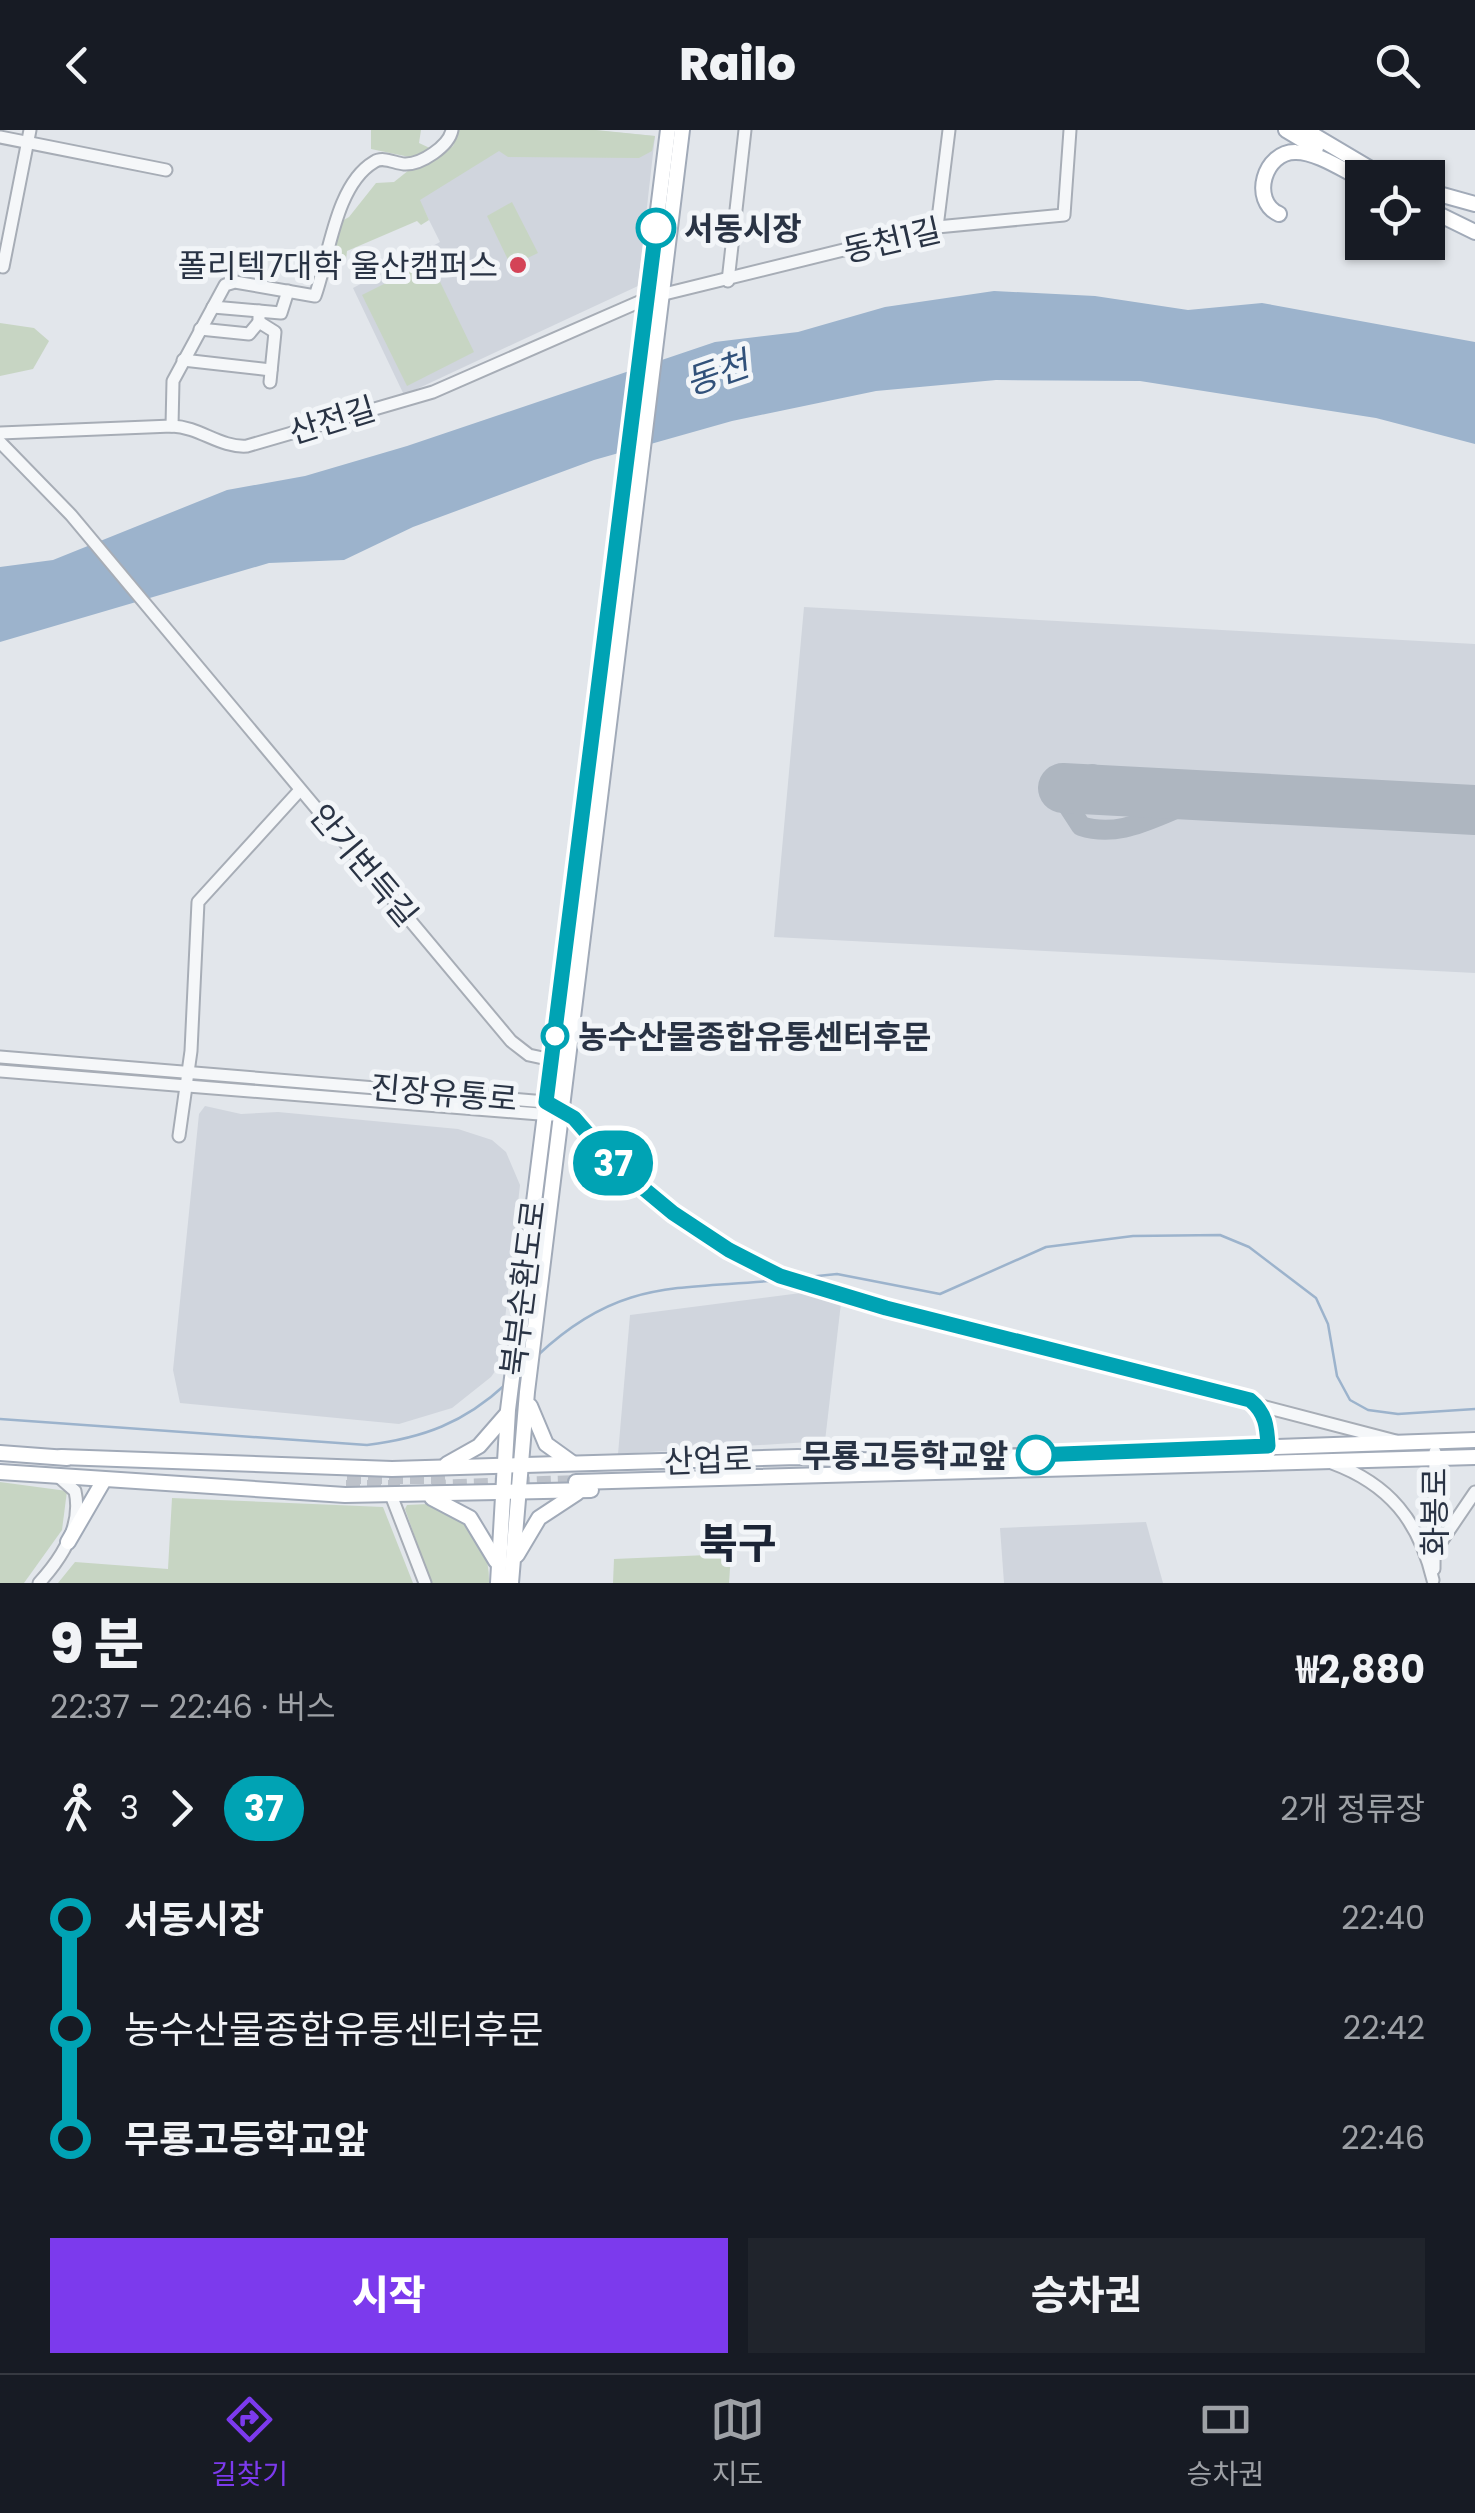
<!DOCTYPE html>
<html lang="ko">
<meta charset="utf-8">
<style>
body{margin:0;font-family:Poppins,"Noto Sans KR",sans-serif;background:#20242c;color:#f1f3f6;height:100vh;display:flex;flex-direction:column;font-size:38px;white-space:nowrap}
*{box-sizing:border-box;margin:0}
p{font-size:32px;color:#9ea1a6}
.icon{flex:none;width:55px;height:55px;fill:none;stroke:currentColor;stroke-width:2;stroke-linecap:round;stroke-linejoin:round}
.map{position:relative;height:1453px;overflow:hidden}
.details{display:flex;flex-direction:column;background:#171b24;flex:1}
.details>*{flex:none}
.badge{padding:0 20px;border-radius:32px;font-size:35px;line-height:65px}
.controls{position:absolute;left:1345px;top:30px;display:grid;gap:20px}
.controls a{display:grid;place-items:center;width:100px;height:100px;border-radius:0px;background:#171b24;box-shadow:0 2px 8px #0004;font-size:50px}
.map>.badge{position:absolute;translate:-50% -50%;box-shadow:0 0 0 5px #fff}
.legs{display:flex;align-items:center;gap:15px;height:110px;padding:0 50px;font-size:32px}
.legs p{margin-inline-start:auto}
.summary{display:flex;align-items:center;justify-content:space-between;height:170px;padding:0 50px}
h1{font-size:55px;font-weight:800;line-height:75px}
.cta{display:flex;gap:20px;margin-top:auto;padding:20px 50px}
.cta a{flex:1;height:115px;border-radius:0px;background:#7c3aed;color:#fff;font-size:40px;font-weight:800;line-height:115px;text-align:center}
.cta a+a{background:#20242c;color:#f1f3f6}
ul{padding:0 50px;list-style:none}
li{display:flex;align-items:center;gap:35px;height:110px;font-size:38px}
li i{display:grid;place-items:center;width:15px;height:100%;margin:0 12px;background:currentColor}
li i::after{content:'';width:25px;height:25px;margin:-12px;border:8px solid;border-radius:50%;background:#171b24}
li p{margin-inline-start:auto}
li:first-child i{background:linear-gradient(#0000 50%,currentColor 0)}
li:last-child i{background:linear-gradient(currentColor 50%,#0000 0)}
header{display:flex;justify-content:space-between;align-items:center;height:130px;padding:0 50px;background:#171b24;font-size:45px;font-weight:800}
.dock{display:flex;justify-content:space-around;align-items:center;height:140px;border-top:2px solid #363941;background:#171b24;font-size:28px;color:#9ea1a6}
.dock a{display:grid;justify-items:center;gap:5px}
.dock .selected{color:#7c3aed}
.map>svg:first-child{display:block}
.built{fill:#d0d5dd}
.green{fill:#c7d5c3}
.water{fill:#9cb3cc}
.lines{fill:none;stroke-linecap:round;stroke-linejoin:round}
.stream{stroke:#9cb3cc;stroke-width:2.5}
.taxiway{stroke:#aeb6c0;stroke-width:20}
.runway{stroke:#aeb6c0;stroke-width:50}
.major-tunnel{stroke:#bdc2ca;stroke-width:14;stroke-dasharray:14 7;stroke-linecap:butt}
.minor-casing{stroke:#a7adb6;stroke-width:15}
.major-casing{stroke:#a1aab8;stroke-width:18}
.minor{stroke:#f5f7f9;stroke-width:11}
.major{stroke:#fff;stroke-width:14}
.line-1-casing{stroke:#fff;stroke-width:22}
.line-1{stroke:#00a3b4;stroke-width:15}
.stop-1-dot{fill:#fff;stroke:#00a3b4;stroke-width:5}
.poi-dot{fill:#d44357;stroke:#f2f5f8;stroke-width:4}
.labels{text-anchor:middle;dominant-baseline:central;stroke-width:10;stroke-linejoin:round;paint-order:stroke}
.stop-label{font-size:32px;font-weight:bold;fill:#293344;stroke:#f2f5f8;text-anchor:start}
.street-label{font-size:32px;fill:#293344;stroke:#f2f5f8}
.poi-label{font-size:32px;fill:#293344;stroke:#f2f5f8;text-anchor:end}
.water-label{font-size:35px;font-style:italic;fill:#31517a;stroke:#f2f5f8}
.district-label{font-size:42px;font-weight:bold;fill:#1b2435;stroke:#f2f5f8}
</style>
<header><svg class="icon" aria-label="back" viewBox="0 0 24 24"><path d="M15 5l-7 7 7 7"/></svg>Railo<svg class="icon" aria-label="search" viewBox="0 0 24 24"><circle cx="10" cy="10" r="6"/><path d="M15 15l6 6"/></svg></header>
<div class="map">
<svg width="1475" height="1453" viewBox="0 0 1475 1453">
<rect width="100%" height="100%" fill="#e2e6eb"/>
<g class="built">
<path d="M592,0L655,6L638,156L404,265L353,158L440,112L419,70L481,29L504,17Z"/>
<path d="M804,477L1475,514V843L774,807Z"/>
<path d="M205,976L241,984L278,982L458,999L492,1010L506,1022L520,1055L500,1234L491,1247L452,1278L399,1294L180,1273L173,1240L199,984Z"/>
<path d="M801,1163L841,1173L825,1311L618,1324L630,1185Z"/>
<path d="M1146,1392L1163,1453H1004L1000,1398Z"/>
</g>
<g class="green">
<path d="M371,0H421L419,13L434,20L419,29L371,19Z"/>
<path d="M459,0H596L655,6L652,21L639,28L508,27L499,21L420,70L429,90L421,95L417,91L347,121L346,130H340L331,120L340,92L349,87L376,53L394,52L414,36H424L453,16Z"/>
<path d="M512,72L538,123L511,136L487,86Z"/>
<path d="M430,131L474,222L407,256L362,165Z"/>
<path d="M0,193L34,198L49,211L33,239L0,246Z"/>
<path d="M0,1352L67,1361L62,1400L24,1453H0Z"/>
<path d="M172,1368L383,1377L413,1453H58L75,1432L168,1439Z"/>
<path d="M428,1374C468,1379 490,1415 489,1453H431L405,1379L407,1375Z"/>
<path d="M731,1424L729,1453H613L614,1429Z"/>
</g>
<path class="water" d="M994,161L1095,166L1188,180L1262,173L1475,212V314L1376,288L1140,251L996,250L876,261L732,291L594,330L413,397L344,430L269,433L0,512V437L53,430L227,360L305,346L407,316L715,212L798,202L885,177Z"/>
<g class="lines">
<g class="stream">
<path d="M798,1148L837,1144L940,1164L1046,1117L1133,1106L1220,1105L1249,1117L1316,1168L1328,1194L1337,1246L1350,1270L1368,1280L1398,1284L1475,1279"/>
<path d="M538,1225C620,1148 677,1160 780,1150"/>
<path d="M0,1289L367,1315C423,1308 464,1293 506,1254"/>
</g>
<path class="taxiway" d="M1169,663L1092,644L1070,658L1068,676L1081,696C1132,713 1174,669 1225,666"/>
<path class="runway" d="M1063,658L1475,680"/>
<g class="major-tunnel">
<path d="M347,1347H445"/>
<path d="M346,1357H400"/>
<path d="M432,1357L576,1352"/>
</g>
<defs>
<g id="minor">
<path d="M0,7L166,40"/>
<path d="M937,97L949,0"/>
<path d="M3,137L30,0"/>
<path d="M728,151L745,0"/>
<path d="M213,177L281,183L288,161"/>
<path d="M259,181V192L275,202L270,252"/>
<path d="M200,199L249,204L259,192"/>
<path d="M183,230L271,240"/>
<path d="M172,296L173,251L225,155L235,152L315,166C329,128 335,55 374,32C383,26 394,33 404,34C421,35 449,16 452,0"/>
<path d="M0,303L172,296C200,297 220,318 247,316L433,262L648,168L937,97L1064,85L1070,0"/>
<path d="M0,312L71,385L511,911L529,925L552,930"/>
<path d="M0,927L546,972C555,978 565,981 573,987C598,1004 614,1036 637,1055C692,1101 753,1137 819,1161L1396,1311"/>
<path d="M0,941L552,985"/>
<path d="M179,1006L191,921L198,772L300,660"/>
<path d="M1254,1273L1265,1287L1269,1333"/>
<path d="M1332,1333C1389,1354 1419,1391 1433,1450"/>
<path d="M391,1365L425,1453"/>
<path d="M1439,1415L1475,1362"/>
<path d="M1434,1439L1435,1322"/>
<path d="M39,1453C61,1429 83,1396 75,1361L59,1347"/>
</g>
<g id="major">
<path d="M1286,0L1316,18"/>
<path d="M1305,0L1386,48"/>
<path d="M1428,61L1475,74"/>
<path d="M1428,79L1475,102"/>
<path d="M1279,84C1250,71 1264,21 1296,22C1317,22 1343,40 1362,49"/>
<path d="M530,1276L546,1314L571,1332"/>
<path d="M0,1323L67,1328"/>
<path d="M61,1327L392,1339L798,1327L880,1331L1475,1310"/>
<path d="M447,1334L479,1316L506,1285"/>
<path d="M0,1342L345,1365L591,1360"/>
<path d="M576,1352L1475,1327"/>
<path d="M432,1368L470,1388L496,1431"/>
<path d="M68,1412L104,1350"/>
<path d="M517,1425L539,1388L577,1363"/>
<path d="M498,1453L508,1280L668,0"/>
<path d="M511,1453L527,1262L682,0"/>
</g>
</defs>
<use href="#minor" class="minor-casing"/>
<use href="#major" class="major-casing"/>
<use href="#minor" class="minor"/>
<use href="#major" class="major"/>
</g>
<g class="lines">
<defs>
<path id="line-1" d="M656,98L546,972L574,988L614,1034L673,1083L729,1120L780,1146L886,1178L1250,1270C1266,1283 1267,1297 1268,1316L1036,1325"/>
</defs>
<use href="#line-1" class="line-1-casing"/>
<use href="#line-1" class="line-1"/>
</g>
<g class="stop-1-dot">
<circle cx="656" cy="98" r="18"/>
<circle cx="555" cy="906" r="12"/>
<circle cx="1036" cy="1325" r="18"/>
</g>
<circle class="poi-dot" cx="518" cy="135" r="10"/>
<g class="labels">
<g class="stop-label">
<text x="684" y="98">서동시장</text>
<text x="578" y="906">농수산물종합유통센터후문</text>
<text x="1008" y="1325" text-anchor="end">무룡고등학교앞</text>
</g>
<g class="street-label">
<text transform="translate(892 110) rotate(-13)">동천1길</text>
<text transform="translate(332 290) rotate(-17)">산전길</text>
<text transform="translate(364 735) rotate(50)">안기번득길</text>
<text transform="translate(444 963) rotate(5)">진장유통로</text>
<text transform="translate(523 1158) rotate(-83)">북부순환도로</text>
<text transform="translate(708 1330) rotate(-2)">산업로</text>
<text transform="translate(1434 1382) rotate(-90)">화봉로</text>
</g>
<g class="poi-label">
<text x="498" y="135">폴리텍7대학 울산캠퍼스</text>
</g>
<g class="water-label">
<text transform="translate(717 243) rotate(-19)">동천</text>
</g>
<g class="district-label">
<text x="738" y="1413">북구</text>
</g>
</g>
</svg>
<div class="controls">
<a><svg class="icon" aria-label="locate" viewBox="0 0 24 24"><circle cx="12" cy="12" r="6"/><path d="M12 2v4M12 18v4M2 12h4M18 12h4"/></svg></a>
</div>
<b class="badge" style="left:613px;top:1033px;background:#00a3b4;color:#fff">37</b>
</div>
<section class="details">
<div class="summary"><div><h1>9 분</h1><p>22:37 – 22:46 · 버스</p></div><b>₩2,880</b></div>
<div class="legs"><svg class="icon" aria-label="walk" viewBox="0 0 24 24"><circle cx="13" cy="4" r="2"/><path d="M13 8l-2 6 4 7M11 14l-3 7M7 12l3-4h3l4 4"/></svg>3<svg class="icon" aria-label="forward" viewBox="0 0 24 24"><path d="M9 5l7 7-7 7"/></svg><b class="badge" style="background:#00a3b4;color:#fff">37</b><p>2개 정류장</p></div>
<ul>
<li><i style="color:#00a3b4"></i><b>서동시장</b><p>22:40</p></li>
<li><i style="color:#00a3b4"></i><span>농수산물종합유통센터후문</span><p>22:42</p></li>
<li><i style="color:#00a3b4"></i><b>무룡고등학교앞</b><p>22:46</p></li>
</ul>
<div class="cta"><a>시작</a><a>승차권</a></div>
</section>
<nav class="dock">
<a class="selected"><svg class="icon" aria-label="directions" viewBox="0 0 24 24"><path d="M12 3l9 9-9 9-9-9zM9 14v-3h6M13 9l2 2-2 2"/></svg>길찾기</a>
<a><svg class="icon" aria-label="map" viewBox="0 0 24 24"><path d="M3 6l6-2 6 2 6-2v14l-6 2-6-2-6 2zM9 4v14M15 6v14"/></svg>지도</a>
<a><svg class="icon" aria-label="tickets" viewBox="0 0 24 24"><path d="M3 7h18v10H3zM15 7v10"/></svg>승차권</a>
</nav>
